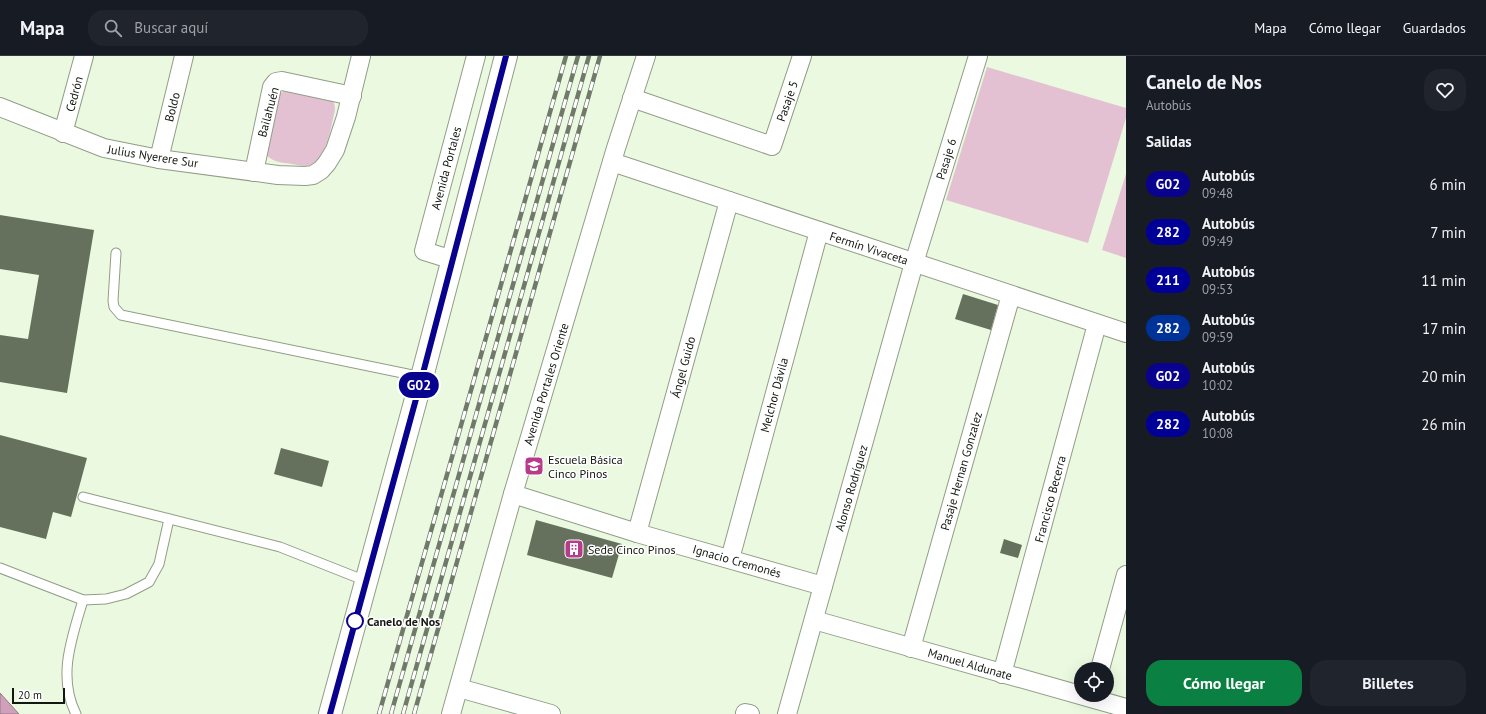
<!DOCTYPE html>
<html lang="es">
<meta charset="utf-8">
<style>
body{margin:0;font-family:"PT Sans",sans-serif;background:#20242c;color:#f1f3f6;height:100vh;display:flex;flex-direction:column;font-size:15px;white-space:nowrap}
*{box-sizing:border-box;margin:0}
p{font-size:13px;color:#9ea1a6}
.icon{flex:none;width:22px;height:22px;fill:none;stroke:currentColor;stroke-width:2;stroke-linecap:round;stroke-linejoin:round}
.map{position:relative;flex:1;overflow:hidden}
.side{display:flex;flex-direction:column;background:#171b24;width:360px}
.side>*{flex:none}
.badge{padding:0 8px;border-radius:13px;font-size:14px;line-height:26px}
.fabs{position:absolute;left:1074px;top:606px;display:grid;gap:8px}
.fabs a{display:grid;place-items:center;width:40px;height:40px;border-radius:50%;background:#171b24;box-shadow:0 4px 16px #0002;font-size:20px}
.scale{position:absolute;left:12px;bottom:10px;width:53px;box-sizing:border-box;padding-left:4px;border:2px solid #12170f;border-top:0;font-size:11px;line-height:14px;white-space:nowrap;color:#12170f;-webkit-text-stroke:3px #fff;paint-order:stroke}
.map>.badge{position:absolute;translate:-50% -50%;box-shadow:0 0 0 2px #fff}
h2{padding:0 20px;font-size:15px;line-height:36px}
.round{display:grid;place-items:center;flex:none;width:42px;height:42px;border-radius:16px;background:#20242c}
.headline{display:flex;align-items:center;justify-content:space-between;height:68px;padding:0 20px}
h1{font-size:19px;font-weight:700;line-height:30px}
.primary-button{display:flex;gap:8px;margin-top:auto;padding:8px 20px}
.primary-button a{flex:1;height:46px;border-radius:16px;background:#0b8043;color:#fff;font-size:16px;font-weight:700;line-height:46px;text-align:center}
.primary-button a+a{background:#20242c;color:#f1f3f6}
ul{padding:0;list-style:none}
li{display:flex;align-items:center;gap:12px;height:48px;padding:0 20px}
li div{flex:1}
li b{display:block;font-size:15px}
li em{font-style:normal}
li .badge{min-width:44px;font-weight:700;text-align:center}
header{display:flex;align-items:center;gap:24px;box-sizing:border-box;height:56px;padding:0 20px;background:#171b24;border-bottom:1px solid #363941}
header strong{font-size:19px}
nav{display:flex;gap:22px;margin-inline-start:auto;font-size:14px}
.search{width:280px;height:36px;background:#20242c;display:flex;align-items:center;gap:10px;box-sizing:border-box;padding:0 14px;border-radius:16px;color:#9ea1a6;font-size:15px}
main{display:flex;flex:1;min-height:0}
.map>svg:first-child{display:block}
.green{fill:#e3c1d3}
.water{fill:#d0a0ba;stroke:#977787}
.building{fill:#65715c}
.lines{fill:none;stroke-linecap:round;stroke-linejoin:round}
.lane-casing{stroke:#919e87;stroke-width:11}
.street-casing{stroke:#919e87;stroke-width:20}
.secondary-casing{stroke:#919e87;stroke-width:24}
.lane{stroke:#fff;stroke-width:9}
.street{stroke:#fff;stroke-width:18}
.secondary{stroke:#fff;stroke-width:22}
.rail-casing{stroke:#70796a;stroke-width:4.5}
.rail{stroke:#fff;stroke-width:3;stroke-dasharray:9;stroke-linecap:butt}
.line-casing{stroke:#fff;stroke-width:9}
.line{stroke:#09028f;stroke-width:6}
.stop-dot{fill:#fff;stroke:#09028f;stroke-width:2}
.labels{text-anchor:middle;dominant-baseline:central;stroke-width:3;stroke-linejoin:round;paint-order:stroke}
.street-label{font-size:12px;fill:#12170f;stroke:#fff}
.poi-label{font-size:12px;fill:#12170f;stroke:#fff;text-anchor:start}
.stop-label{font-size:12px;font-weight:bold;fill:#12170f;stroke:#fff;text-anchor:start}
</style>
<header>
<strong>Mapa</strong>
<div class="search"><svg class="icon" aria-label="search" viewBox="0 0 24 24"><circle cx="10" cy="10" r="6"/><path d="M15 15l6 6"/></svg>Buscar aquí</div>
<nav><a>Mapa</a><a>Cómo llegar</a><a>Guardados</a></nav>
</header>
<main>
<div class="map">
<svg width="1126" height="658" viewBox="0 0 1126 658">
<rect width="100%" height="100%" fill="#eaf9e0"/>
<g class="green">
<path d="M987,11L1126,52V62L1088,187L946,144Z"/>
<path d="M286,34L330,42C334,46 335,48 335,54C331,70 327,103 310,109C304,111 298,109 292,108C280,106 275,107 266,99L279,40L281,37Z"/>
<path d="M1126,118V202L1102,194Z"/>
</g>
<path class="water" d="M0,637L19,658H0Z"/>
<g class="building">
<path d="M0,159L94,174L67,337L0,326V279L28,283L39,219L0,213Z"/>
<path d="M963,238L998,249L991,274L955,263Z"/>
<path d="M0,379L87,402L71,461L53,456L46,483L0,471Z"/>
<path d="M281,392L329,405L322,431L274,418Z"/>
<path d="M536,464L622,488L612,522L527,499Z"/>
<path d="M1004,483L1022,489L1018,502L1000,497Z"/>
</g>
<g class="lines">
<defs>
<g id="lane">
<path d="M116,197L113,245L114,251L121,259L422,321"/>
<path d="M83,441L280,491L366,525"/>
<path d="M0,512L83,544L106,543L126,538L149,526L159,508L169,463"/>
<path d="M76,658C57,620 72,582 83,544"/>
</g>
<g id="street">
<path d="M632,42L772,90L802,0"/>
<path d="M0,51L104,92L159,103L278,119L305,120L313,119L321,114L327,107L335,94L346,61L361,0"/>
<path d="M63,77L84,0"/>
<path d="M159,103L184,0"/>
<path d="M612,106L1126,277"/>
<path d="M254,116L272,31L276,26L282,25L352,40"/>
<path d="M453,204L424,195L476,0"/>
<path d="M513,438L637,477L823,530"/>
<path d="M637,477L729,145"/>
<path d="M730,503L819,175"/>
<path d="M814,564L1126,652"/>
<path d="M911,592L1011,239"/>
<path d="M1100,613L1126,519"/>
<path d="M1002,618L1097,268"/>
<path d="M459,632L551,658"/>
<path d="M745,657L750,658"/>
<path d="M451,658L513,438L616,92L646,0"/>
<path d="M787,658L914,207L978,0"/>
</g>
<path id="secondary" d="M330,658L422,321L506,0"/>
</defs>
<use href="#lane" class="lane-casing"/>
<use href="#street" class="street-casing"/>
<use href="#secondary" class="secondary-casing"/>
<use href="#lane" class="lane"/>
<use href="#street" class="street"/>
<use href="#secondary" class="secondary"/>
<defs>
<g id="rail">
<path d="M379,658L566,0"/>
<path d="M391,658L578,0"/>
<path d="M403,658L589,0"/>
<path d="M414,658L600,0"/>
</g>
</defs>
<use href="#rail" class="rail-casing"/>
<use href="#rail" class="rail"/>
</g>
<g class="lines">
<defs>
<path id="line" d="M330,658L422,321L506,0"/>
</defs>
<use href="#line" class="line-casing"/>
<use href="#line" class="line"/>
</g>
<defs>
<symbol id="school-square" viewBox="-11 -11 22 22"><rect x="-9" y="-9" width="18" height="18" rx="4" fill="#b83b8b" stroke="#fff"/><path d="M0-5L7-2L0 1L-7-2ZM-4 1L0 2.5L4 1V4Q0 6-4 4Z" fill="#fff"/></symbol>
<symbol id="building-square" viewBox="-11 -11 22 22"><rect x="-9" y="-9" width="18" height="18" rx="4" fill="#b83b8b" stroke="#fff"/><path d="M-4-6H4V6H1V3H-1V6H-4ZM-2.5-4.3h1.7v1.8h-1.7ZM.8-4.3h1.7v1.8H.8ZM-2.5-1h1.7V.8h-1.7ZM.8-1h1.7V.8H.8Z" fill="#fff"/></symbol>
</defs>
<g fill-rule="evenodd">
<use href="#school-square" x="523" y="399" width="22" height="22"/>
<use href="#building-square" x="563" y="482" width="22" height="22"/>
</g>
<circle class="stop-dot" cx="355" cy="565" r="8"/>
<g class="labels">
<g class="street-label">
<text transform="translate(74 38) rotate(-75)">Cedrón</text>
<text transform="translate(787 45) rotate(-71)">Pasaje 5</text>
<text transform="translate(172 51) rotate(-76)">Boldo</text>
<text transform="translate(268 56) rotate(-75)">Bailahuén</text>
<text transform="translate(153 100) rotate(9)">Julius Nyerere Sur</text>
<text transform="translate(946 103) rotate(-73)">Pasaje 6</text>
<text transform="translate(446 112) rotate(-75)">Avenida Portales</text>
<text transform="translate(869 192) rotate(18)">Fermín Vivaceta</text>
<text transform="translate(683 311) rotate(-75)">Ángel Guido</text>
<text transform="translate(546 328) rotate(-73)">Avenida Portales Oriente</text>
<text transform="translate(774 339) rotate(-75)">Melchor Dávila</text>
<text transform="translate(961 415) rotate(-74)">Pasaje Hernan Gonzalez</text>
<text transform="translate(851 432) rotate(-74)">Alonso Rodríguez</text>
<text transform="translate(1050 443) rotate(-75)">Francisco Becerra</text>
<text transform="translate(737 505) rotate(16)">Ignacio Cremonés</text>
<text transform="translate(970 608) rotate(16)">Manuel Aldunate</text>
</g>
<g class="poi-label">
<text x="548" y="403">Escuela Básica<tspan x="548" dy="14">Cinco Pinos</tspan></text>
<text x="588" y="493">Sede Cinco Pinos</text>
</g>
<g class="stop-label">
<text x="367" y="565">Canelo de Nos</text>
</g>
</g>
</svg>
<div class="fabs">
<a><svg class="icon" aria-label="locate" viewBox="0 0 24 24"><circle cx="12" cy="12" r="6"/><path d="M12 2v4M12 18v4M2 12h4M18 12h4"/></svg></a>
</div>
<div class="scale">20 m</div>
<b class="badge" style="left:419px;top:329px;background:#09028f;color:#fff">G02</b>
</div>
<section class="side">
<div class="headline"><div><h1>Canelo de Nos</h1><p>Autobús</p></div><a class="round"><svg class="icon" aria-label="heart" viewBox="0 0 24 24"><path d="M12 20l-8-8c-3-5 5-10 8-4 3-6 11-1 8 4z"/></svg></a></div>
<h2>Salidas</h2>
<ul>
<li><span class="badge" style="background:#09028f;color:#fff">G02</span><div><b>Autobús</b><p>09:48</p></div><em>6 min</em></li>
<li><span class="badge" style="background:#009;color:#fff">282</span><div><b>Autobús</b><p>09:49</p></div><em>7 min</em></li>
<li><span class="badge" style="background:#009;color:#fff">211</span><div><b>Autobús</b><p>09:53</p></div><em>11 min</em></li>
<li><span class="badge" style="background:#039;color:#fff">282</span><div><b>Autobús</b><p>09:59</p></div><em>17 min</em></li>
<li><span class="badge" style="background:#09028f;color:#fff">G02</span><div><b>Autobús</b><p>10:02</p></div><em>20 min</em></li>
<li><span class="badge" style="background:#009;color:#fff">282</span><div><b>Autobús</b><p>10:08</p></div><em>26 min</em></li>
</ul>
<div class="primary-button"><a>Cómo llegar</a><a>Billetes</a></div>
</section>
</main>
